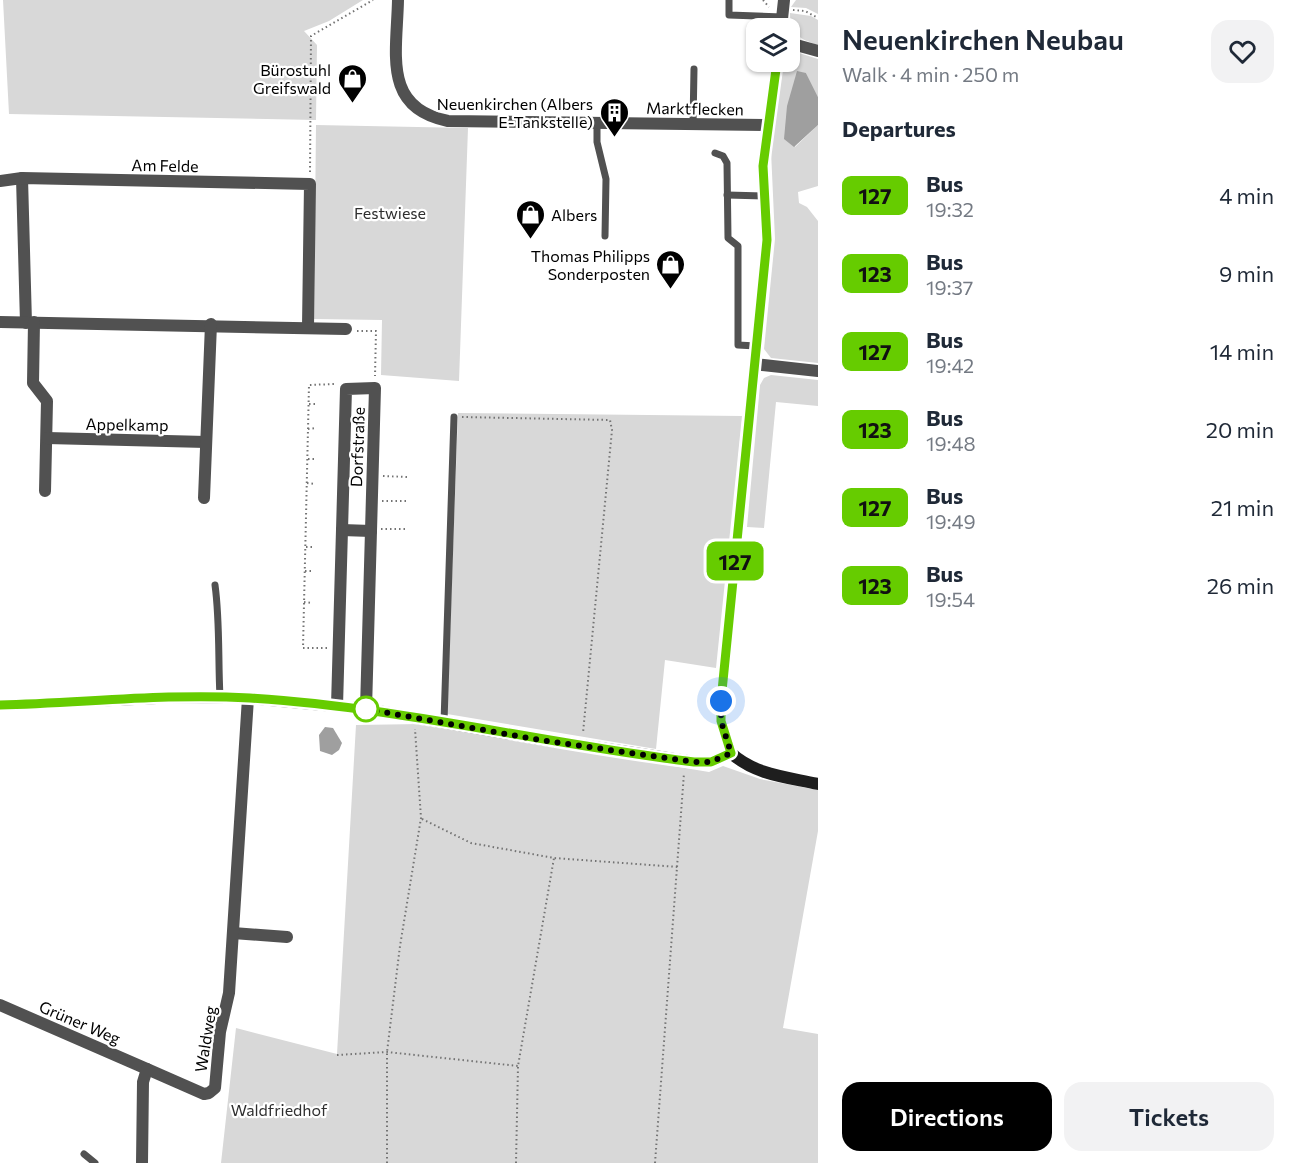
<!DOCTYPE html>
<meta charset="utf-8">
<style>
body{margin:0;font-family:Commissioner,sans-serif;background:#f2f2f3;color:#1f2937;height:100vh;display:flex;flex-direction:column;font-size:22px;white-space:nowrap}
*{box-sizing:border-box;margin:0}
p{font-size:20px;color:#747a83}
.icon{flex:none;width:33px;height:33px;fill:none;stroke:currentColor;stroke-width:2;stroke-linecap:round;stroke-linejoin:round}
.map{position:relative;flex:1;overflow:hidden}
.details{display:flex;flex-direction:column;background:#fff;width:480px}
.details>*{flex:none}
.badge{padding:0 12px;border-radius:9px;font-size:21px;line-height:39px}
.buttons{position:absolute;left:746px;top:18px;display:grid;gap:12px}
.buttons a{display:grid;place-items:center;width:54px;height:54px;border-radius:12px;background:#fff;box-shadow:0 2px 4px #0004;font-size:30px}
.you{position:absolute;width:30px;height:30px;margin:-15px;border:4px solid #fff;border-radius:50%;background:#1a73e8;box-shadow:0 0 0 9px #1a73e833}
.map>.badge{position:absolute;translate:-50% -50%;box-shadow:0 0 0 3px #fff}
h2{padding:0 24px;font-size:22px;line-height:54px}
.round{display:grid;place-items:center;flex:none;width:63px;height:63px;border-radius:18px;background:#f2f2f3}
.headline{display:flex;align-items:center;justify-content:space-between;height:102px;padding:0 24px}
h1{font-size:28px;font-weight:600;line-height:45px}
.action{display:flex;gap:12px;margin-top:auto;padding:12px 24px}
.action a{flex:1;height:69px;border-radius:18px;background:#000;color:#fff;font-size:24px;font-weight:600;line-height:69px;text-align:center}
.action a+a{background:#f2f2f3;color:#1f2937}
ul{padding:0;list-style:none}
li{display:flex;align-items:center;gap:18px;height:78px;padding:0 24px}
li div{flex:1}
li b{display:block;font-size:22px}
li em{font-style:normal}
li .badge{min-width:66px;font-weight:700;text-align:center}
main{display:flex;flex:1;min-height:0}
.map>svg:first-child{display:block}
.green{fill:#d8d8d8}
.water{fill:#9f9f9f}
.lines{fill:none;stroke-linecap:round;stroke-linejoin:round}
.path{stroke:#737373;stroke-width:2;stroke-dasharray:1.5 3;stroke-linecap:butt}
.lane{stroke:#515151;stroke-width:7}
.street{stroke:#515151;stroke-width:12}
.secondary{stroke:#1e1e1e;stroke-width:12}
.line-casing{stroke:#fff;stroke-width:14}
.line{stroke:#6c0;stroke-width:9}
.walk{stroke:#000;stroke-width:6;stroke-dasharray:0 10.8}
.stop-dot{fill:#fff;stroke:#6c0;stroke-width:3}
.labels{text-anchor:middle;dominant-baseline:central;stroke-width:4.5;stroke-linejoin:round;paint-order:stroke}
.poi-label{font-size:16px;fill:#000;stroke:#fff;text-anchor:end}
.street-label{font-size:16px;fill:#000;stroke:#fff}
.park-label{font-size:16px;fill:#2f2f2f;stroke:#fff}
</style>
<main>
<div class="map">
<svg width="818" height="1163" viewBox="0 0 818 1163">
<rect width="100%" height="100%" fill="#fff"/>
<g class="green">
<path d="M3,0H363L329,21L304,31L317,45L316,120L9,114Z"/>
<path d="M796,0H818V14L806,8L791,7Z"/>
<path d="M790,13L811,16L818,20V45C799,39 790,34 790,13Z"/>
<path d="M799,53L818,59V97L806,73L795,147L818,125V186L798,192L799,203L807,207L818,221V363L771,358L764,349L775,239L771,151L783,66L789,58L797,57Z"/>
<path d="M316,125L468,128L459,381L381,375L382,320L314,319Z"/>
<path d="M771,375L818,380V406L776,402L764,528L747,527L760,385L764,378Z"/>
<path d="M458,413L742,416L716,668L665,660L656,749L447,714Z"/>
<path d="M421,724L709,772L723,766L760,779L818,790V831L783,1028L818,1034V1163H221L236,1028L337,1054L356,725Z"/>
</g>
<g class="water">
<path d="M797,71L806,73L818,97V125L794,147L784,139L787,106Z"/>
<path d="M325,727L333,728L342,743L339,750L332,755L320,751L319,735Z"/>
</g>
<g class="lines">
<g class="path">
<path d="M763,0L769,7"/>
<path d="M793,10L805,11L818,18"/>
<path d="M310,172L311,36L373,0"/>
<path d="M357,331H376L375,376"/>
<path d="M309,404H317"/>
<path d="M462,417L610,420L612,430L583,733"/>
<path d="M308,429L316,428"/>
<path d="M308,459H316"/>
<path d="M383,476L407,477"/>
<path d="M307,483L315,484"/>
<path d="M382,501H406"/>
<path d="M381,529H405"/>
<path d="M306,547H313"/>
<path d="M305,571H313"/>
<path d="M304,602L312,603"/>
<path d="M327,648H303L309,385L335,384"/>
<path d="M422,819L471,843L554,858L678,867"/>
<path d="M337,1055L387,1052L518,1066"/>
<path d="M387,1163V1052L400,946L421,818L415,729"/>
<path d="M516,1163L518,1066L554,858"/>
<path d="M655,1163L684,773"/>
</g>
<g class="lane">
<path d="M729,0V15L782,17"/>
<path d="M597,123V142L606,179L605,236"/>
<path d="M693,124L694,69"/>
<path d="M715,153L723,156L727,163L728,238L738,246V345L756,346"/>
<path d="M727,195L764,196"/>
<path d="M215,585C220,621 218,660 220,697"/>
<path d="M444,722L454,417"/>
<path d="M84,1154L95,1163"/>
</g>
<g class="street">
<path d="M398,0C397,53 382,108 448,121L767,125"/>
<path d="M781,28L784,0"/>
<path d="M789,43L818,51"/>
<path d="M22,178L26,323"/>
<path d="M0,181L22,178L310,184L308,327"/>
<path d="M0,322L346,329"/>
<path d="M34,322L33,383L47,401L45,491"/>
<path d="M754,364L818,371"/>
<path d="M47,438L206,442"/>
<path d="M204,498L211,324"/>
<path d="M342,530L371,531"/>
<path d="M337,706L346,389L375,388L366,709"/>
<path d="M731,753L721,721V701L767,240L763,166L777,62"/>
<path d="M233,933L287,937"/>
<path d="M0,1005L147,1069"/>
<path d="M142,1163L143,1082L147,1069L204,1094L209,1093L215,1088L220,1032L229,993L248,698"/>
</g>
<path class="secondary" d="M0,705L179,697L248,698L366,709L540,739L694,762H711L731,753C755,775 787,777 818,784"/>
</g>
<g class="lines">
<defs>
<path id="line" d="M0,705C83,703 167,693 250,698C399,707 545,744 694,762H711L731,753L721,721V701L767,240L763,166L777,62"/>
</defs>
<use href="#line" class="line-casing"/>
<use href="#line" class="line"/>
<path class="walk" d="M366,709L540,740L694,762H711L731,753L721,721V701"/>
</g>
<defs>
<symbol id="shop-pin" viewBox="-11 -11 22 30"><path d="M0 17L-7.5 6A9.5 9.5 0 1 1 7.5 6Z" fill="#000" stroke="#fff"/><path d="M-5-2.5h2.3a2.7 3.5 0 0 1 5.4 0H5L5.5 6h-11ZM-1.5-2.5h3a1.5 2.3 0 0 0-3 0Z" fill="#fff"/></symbol>
<symbol id="building-pin" viewBox="-11 -11 22 30"><path d="M0 17L-7.5 6A9.5 9.5 0 1 1 7.5 6Z" fill="#000" stroke="#fff"/><path d="M-4-6H4V6H1V3H-1V6H-4ZM-2.5-4.3h1.7v1.8h-1.7ZM.8-4.3h1.7v1.8H.8ZM-2.5-1h1.7V.8h-1.7ZM.8-1h1.7V.8H.8Z" fill="#fff"/></symbol>
</defs>
<g fill-rule="evenodd">
<use href="#shop-pin" x="336" y="62" width="33" height="45"/>
<use href="#building-pin" x="598" y="96" width="33" height="45"/>
<use href="#shop-pin" x="514" y="198" width="33" height="45"/>
<use href="#shop-pin" x="654" y="248" width="33" height="45"/>
</g>
<circle class="stop-dot" cx="366" cy="709" r="12"/>
<g class="labels">
<g class="poi-label">
<text x="331" y="69">Bürostuhl<tspan x="331" dy="18">Greifswald</tspan></text>
<text x="593" y="103">Neuenkirchen (Albers<tspan x="593" dy="18">E-Tankstelle)</tspan></text>
<text x="551" y="214" text-anchor="start">Albers</text>
<text x="650" y="255">Thomas Philipps<tspan x="650" dy="18">Sonderposten</tspan></text>
</g>
<g class="street-label">
<text transform="translate(695 108) rotate(1)">Marktflecken</text>
<text transform="translate(165 165) rotate(1)">Am Felde</text>
<text transform="translate(127 424) rotate(1)">Appelkamp</text>
<text transform="translate(357 447) rotate(-88)">Dorfstraße</text>
<text transform="translate(80 1022) rotate(23)">Grüner Weg</text>
<text transform="translate(205 1039) rotate(-81)">Waldweg</text>
</g>
<g class="park-label">
<text x="390" y="212">Festwiese</text>
<text x="279" y="1109">Waldfriedhof</text>
</g>
</g>
</svg>
<div class="buttons">
<a><svg class="icon" aria-label="layers" viewBox="0 0 24 24"><path d="M12 4l9 5-9 5-9-5zM3 14l9 5 9-5"/></svg></a>
</div>
<div class="you" style="left:721px;top:701px"></div>
<b class="badge" style="left:735px;top:561px;background:#6c0;color:#111">127</b>
</div>
<section class="details">
<div class="headline"><div><h1>Neuenkirchen Neubau</h1><p>Walk · 4 min · 250 m</p></div><a class="round"><svg class="icon" aria-label="heart" viewBox="0 0 24 24"><path d="M12 20l-8-8c-3-5 5-10 8-4 3-6 11-1 8 4z"/></svg></a></div>
<h2>Departures</h2>
<ul>
<li><span class="badge" style="background:#6c0;color:#111">127</span><div><b>Bus</b><p>19:32</p></div><em>4 min</em></li>
<li><span class="badge" style="background:#6c0;color:#111">123</span><div><b>Bus</b><p>19:37</p></div><em>9 min</em></li>
<li><span class="badge" style="background:#6c0;color:#111">127</span><div><b>Bus</b><p>19:42</p></div><em>14 min</em></li>
<li><span class="badge" style="background:#6c0;color:#111">123</span><div><b>Bus</b><p>19:48</p></div><em>20 min</em></li>
<li><span class="badge" style="background:#6c0;color:#111">127</span><div><b>Bus</b><p>19:49</p></div><em>21 min</em></li>
<li><span class="badge" style="background:#6c0;color:#111">123</span><div><b>Bus</b><p>19:54</p></div><em>26 min</em></li>
</ul>
<div class="action"><a>Directions</a><a>Tickets</a></div>
</section>
</main>
